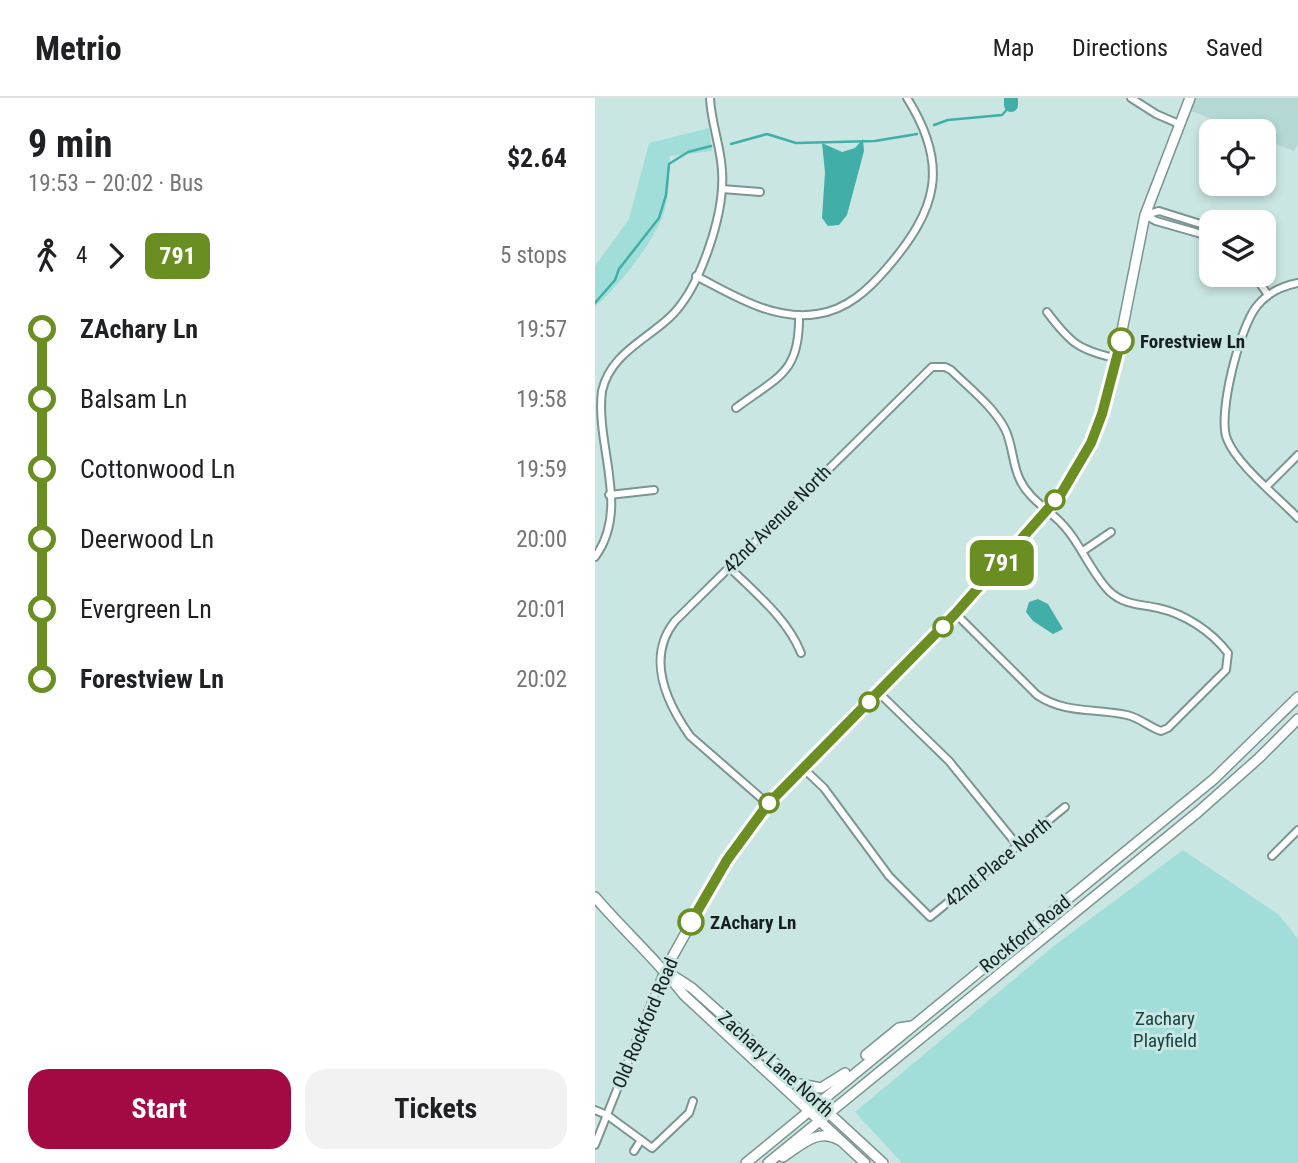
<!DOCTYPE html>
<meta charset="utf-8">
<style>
body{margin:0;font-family:"Roboto Condensed",sans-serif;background:#f2f2f2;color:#202124;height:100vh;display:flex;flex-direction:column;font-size:26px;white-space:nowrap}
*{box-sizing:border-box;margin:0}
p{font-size:23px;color:#757577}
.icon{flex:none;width:38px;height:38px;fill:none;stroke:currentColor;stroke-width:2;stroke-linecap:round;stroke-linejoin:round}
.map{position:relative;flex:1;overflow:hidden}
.panel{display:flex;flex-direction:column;background:#fff;width:595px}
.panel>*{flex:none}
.badge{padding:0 14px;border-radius:10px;font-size:24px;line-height:46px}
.tools{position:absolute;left:604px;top:21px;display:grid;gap:14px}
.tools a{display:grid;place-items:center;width:77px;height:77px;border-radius:14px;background:#fff;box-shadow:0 4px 10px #0003;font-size:35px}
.map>.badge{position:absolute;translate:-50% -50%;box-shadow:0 0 0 4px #fff}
.legs{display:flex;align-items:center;gap:10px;height:77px;padding:0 28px;font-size:23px}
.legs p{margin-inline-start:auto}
.summary{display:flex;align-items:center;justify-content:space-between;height:119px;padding:0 28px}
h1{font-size:38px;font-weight:700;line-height:52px}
.primary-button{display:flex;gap:14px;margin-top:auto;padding:14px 28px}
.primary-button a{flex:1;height:80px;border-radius:21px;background:#a30942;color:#fff;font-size:28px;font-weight:700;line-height:80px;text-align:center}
.primary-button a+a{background:#f2f2f2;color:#202124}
ul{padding:0 28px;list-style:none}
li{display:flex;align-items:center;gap:24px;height:70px;font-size:26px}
li i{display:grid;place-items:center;width:10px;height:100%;margin:0 9px;background:currentColor}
li i::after{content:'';width:18px;height:18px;margin:-9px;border:5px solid;border-radius:50%;background:#fff}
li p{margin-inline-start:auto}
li:first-child i{background:linear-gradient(#0000 50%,currentColor 0)}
li:last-child i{background:linear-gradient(currentColor 50%,#0000 0)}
header{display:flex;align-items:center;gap:42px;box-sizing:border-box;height:98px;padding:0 35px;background:#fff;border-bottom:2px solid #e0e0e0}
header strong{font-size:33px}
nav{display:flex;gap:38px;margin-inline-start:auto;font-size:24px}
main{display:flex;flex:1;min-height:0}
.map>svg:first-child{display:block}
.built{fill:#b4d8d4}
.green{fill:#a2ded9}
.water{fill:#41afa8}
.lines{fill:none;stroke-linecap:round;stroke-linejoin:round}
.stream{stroke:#41afa8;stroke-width:2.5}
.river{stroke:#41afa8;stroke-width:14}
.street-casing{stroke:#7b9592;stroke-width:10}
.secondary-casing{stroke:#7b9592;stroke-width:12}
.street{stroke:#fff;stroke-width:6}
.secondary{stroke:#fff;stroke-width:9}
.line-1-casing{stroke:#fff;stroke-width:16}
.line-1{stroke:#6b8e23;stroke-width:10}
.stop-1-dot{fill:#fff;stroke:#6b8e23;stroke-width:3.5}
.labels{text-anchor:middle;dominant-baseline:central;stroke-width:6;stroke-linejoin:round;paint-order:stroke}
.stop-label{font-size:19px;font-weight:bold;fill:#151f1e;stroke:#cae6e3;text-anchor:start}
.street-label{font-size:19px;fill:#151f1e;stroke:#cae6e3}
.park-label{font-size:19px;fill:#144542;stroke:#cae6e3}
</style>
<header>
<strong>Metrio</strong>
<nav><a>Map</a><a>Directions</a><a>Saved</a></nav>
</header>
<main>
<section class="panel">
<div class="summary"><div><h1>9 min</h1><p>19:53 – 20:02 · Bus</p></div><b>$2.64</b></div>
<div class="legs"><svg class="icon" aria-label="walk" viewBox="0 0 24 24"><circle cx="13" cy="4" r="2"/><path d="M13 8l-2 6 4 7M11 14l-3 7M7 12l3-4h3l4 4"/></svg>4<svg class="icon" aria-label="forward" viewBox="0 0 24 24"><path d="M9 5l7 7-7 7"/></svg><b class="badge" style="background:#6b8e23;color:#fff">791</b><p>5 stops</p></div>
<ul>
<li><i style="color:#6b8e23"></i><b>ZAchary Ln</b><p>19:57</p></li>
<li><i style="color:#6b8e23"></i><span>Balsam Ln</span><p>19:58</p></li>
<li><i style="color:#6b8e23"></i><span>Cottonwood Ln</span><p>19:59</p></li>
<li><i style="color:#6b8e23"></i><span>Deerwood Ln</span><p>20:00</p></li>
<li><i style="color:#6b8e23"></i><span>Evergreen Ln</span><p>20:01</p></li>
<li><i style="color:#6b8e23"></i><b>Forestview Ln</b><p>20:02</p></li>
</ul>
<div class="primary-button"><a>Start</a><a>Tickets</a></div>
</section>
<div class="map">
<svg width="703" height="1065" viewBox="0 0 703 1065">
<rect width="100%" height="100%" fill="#cae6e3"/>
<path class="built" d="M601,0H703V46L699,53L669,41L668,33H648L596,13Z"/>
<g class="green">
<path d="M114,30L117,53L75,58C74,74 74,92 71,107C65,138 23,189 0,209V168L34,121L54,45Z"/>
<path d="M588,752L684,817L703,841V1065H307L260,1014L460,847Z"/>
</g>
<g class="water">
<path d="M268,41L269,53L252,117L244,127L233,128L227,120L230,74L227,45L247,54L260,50Z"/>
<path d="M443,501L453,506L468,531L458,536L438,523L431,514L434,504Z"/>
</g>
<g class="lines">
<g class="stream">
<path d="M339,27L353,22L407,17L416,7"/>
<path d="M136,46L172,36L201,45L280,43L322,36"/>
<path d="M0,205L20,182L24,171L64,120L71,97L74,66L93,54L116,48"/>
</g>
<path class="river" d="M416,7V0"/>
<defs>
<g id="street">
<path d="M536,0L561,16L584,26"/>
<path d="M127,91L165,94"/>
<path d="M550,117L564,113L612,128L616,133"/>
<path d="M550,117L561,123L610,137L616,134"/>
<path d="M659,177L673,197"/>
<path d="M101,178C138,197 178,223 222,216C252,212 274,191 292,170C342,112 355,68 312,0"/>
<path d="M703,185C688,188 672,195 662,208C645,228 622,317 632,341C642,367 683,399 703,420"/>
<path d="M452,214C476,246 484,252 523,261"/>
<path d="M141,310C184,278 205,275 204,217"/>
<path d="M672,388L703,357"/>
<path d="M14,397L59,392"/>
<path d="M488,453L516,434"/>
<path d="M0,459C36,410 0,348 7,293C15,257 49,243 74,220C105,192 130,115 127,73C126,49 116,25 115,0"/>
<path d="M134,469C160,495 192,520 206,555"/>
<path d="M284,595L354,663L423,748"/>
<path d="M208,670L229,690L294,778L335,819L470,709"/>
<path d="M173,706L95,638C71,604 51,559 80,523L337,269H350L356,272C374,290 398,308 410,331C418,347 417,366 425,382C433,399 448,408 461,420C484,440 493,471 514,493C529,507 544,506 563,510C590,516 616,533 633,555L631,572L573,630L566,633C554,629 545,620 532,617C501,610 470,616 442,597L361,516"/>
<path d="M677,758L703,732"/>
<path d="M0,1012L12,1017L57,1050L94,1015L98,1003"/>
<path d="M0,1047L69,873"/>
<path d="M39,1053L46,1042"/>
</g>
<g id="secondary">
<path d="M0,799C29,833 62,862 89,897L270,1065"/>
<path d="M70,872C102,815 132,758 173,706L361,516L452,413L481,372L496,345L516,288L550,117L595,0"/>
<path d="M77,877L97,890L134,923L288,1065"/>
<path d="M271,957L304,930L317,928"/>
<path d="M205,986L226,990L250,975"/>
<path d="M188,1059C205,1048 223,1029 244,1042"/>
<path d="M151,1065L619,681L703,599"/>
<path d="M173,1065L603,714L664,660L703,621"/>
</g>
</defs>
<use href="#street" class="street-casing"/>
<use href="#secondary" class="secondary-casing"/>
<use href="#street" class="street"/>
<use href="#secondary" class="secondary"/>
</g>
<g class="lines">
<defs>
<path id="line-1" d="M96,824L132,762L173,706L360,516L466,396L496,345L507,316L526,243"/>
</defs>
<use href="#line-1" class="line-1-casing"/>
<use href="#line-1" class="line-1"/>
</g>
<g class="stop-1-dot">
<circle cx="526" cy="243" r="12"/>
<circle cx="460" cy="402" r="9"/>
<circle cx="348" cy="529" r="9"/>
<circle cx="274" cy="604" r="9"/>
<circle cx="174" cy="705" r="9"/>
<circle cx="96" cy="824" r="12"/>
</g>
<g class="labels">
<g class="stop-label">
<text x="545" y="243">Forestview Ln</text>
<text x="115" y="824">ZAchary Ln</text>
</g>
<g class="street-label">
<text transform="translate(182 421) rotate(-45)">42nd Avenue North</text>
<text transform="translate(403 764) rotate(-39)">42nd Place North</text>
<text transform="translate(430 836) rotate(-39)">Rockford Road</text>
<text transform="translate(50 925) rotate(-67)">Old Rockford Road</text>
<text transform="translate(181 966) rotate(42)">Zachary Lane North</text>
</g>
<g class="park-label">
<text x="570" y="920">Zachary<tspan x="570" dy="22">Playfield</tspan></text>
</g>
</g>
</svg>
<div class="tools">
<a><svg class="icon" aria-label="locate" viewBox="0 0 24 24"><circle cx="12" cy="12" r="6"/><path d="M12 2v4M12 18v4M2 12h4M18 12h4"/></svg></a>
<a><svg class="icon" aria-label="layers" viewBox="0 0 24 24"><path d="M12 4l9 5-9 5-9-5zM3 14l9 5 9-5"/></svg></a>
</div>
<b class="badge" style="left:407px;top:465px;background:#6b8e23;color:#fff">791</b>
</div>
</main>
